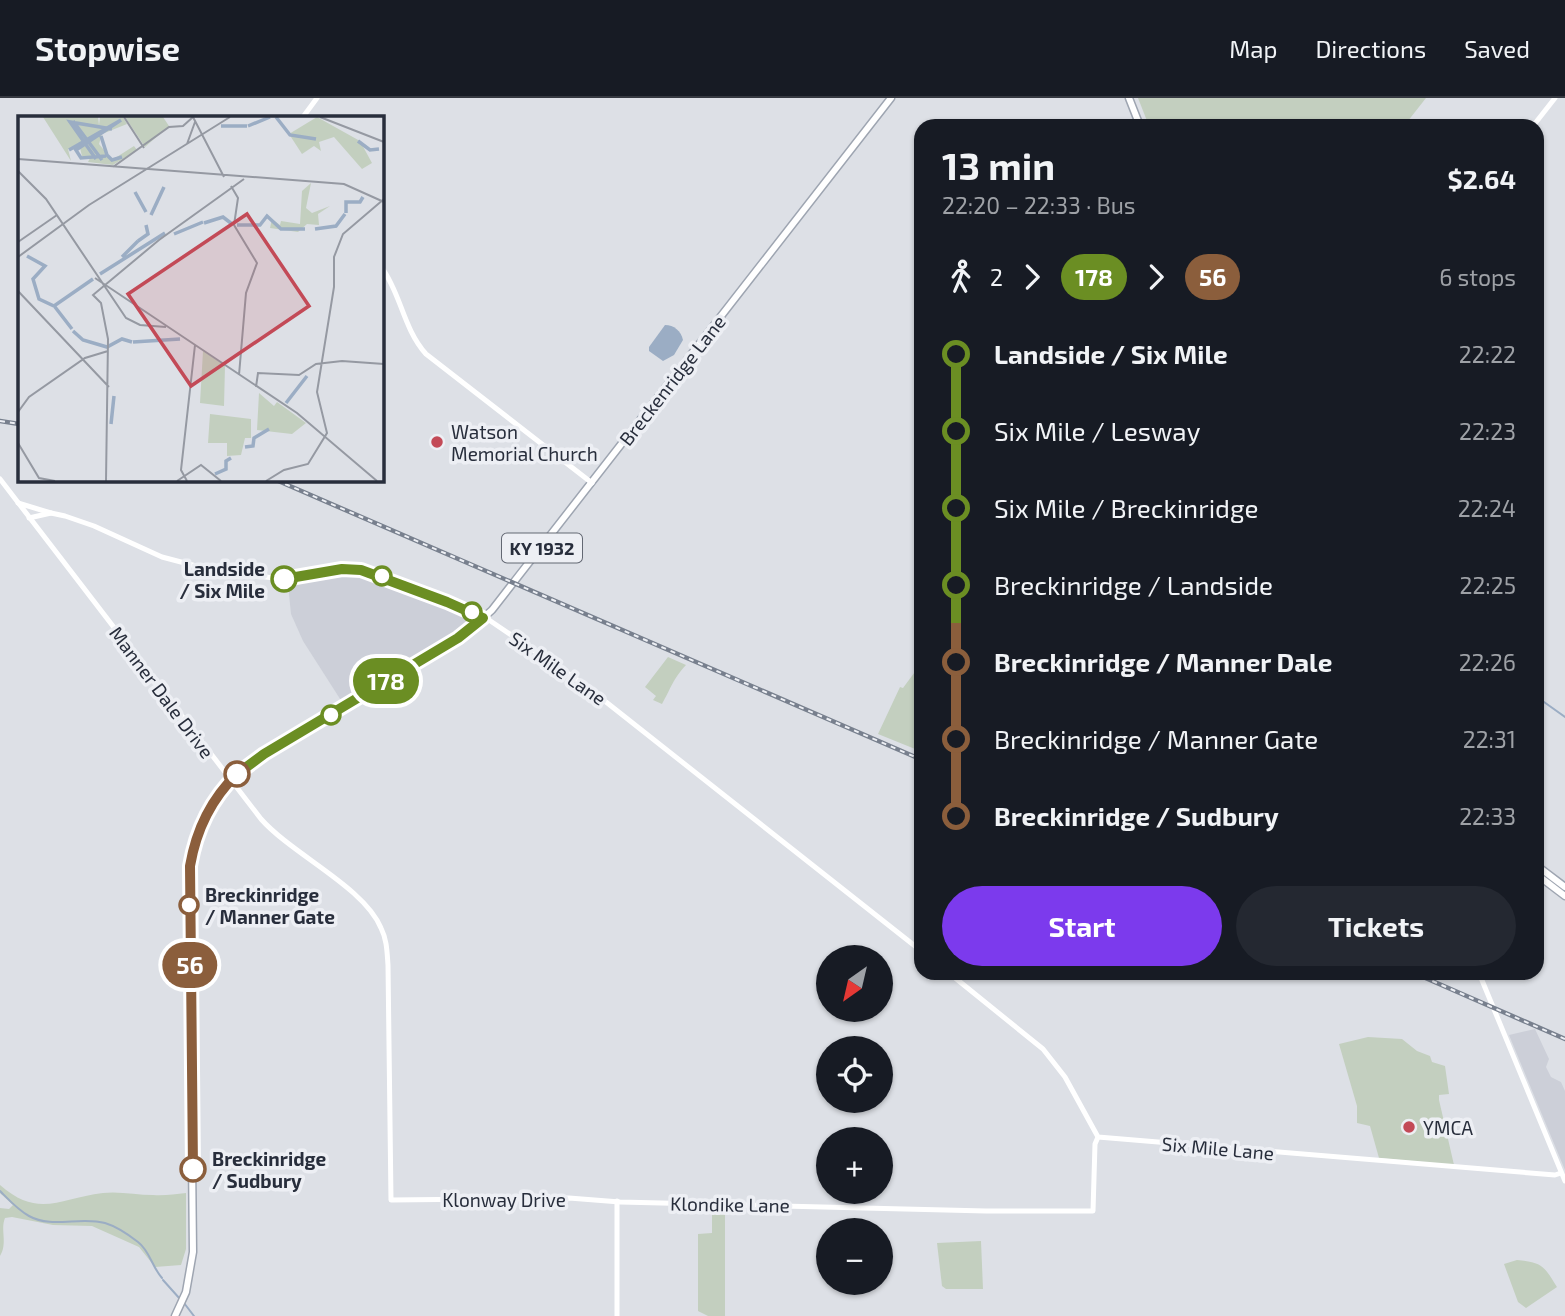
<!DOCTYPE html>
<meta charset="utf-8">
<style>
body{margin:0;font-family:"Exo 2",sans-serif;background:#242831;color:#f1f3f6;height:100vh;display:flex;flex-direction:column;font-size:26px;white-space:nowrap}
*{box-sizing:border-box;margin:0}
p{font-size:23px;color:#9ea1a6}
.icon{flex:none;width:38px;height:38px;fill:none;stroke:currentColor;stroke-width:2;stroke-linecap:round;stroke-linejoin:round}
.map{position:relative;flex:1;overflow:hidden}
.side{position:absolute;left:914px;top:21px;width:630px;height:861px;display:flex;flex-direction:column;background:#171b24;border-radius:21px;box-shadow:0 2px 5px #0004}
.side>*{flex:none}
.badge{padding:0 14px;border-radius:23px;font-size:24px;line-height:46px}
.needle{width:46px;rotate:214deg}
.buttons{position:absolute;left:816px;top:847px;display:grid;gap:14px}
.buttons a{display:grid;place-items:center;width:77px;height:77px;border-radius:50%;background:#171b24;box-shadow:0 2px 5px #0004;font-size:35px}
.map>.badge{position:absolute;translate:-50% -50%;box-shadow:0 0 0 4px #fff}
.legs{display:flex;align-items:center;gap:10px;height:77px;padding:0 28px;font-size:23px}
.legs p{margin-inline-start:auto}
.headline{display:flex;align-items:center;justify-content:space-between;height:119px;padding:0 28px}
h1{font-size:38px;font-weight:700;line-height:52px}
.action{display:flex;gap:14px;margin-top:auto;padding:14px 28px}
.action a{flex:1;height:80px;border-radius:42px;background:#7c3aed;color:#fff;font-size:28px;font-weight:700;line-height:80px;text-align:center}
.action a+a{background:#242831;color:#f1f3f6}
ul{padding:0 28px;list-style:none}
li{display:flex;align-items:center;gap:24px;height:77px;font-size:26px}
li i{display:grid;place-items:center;width:10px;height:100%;margin:0 9px;background:currentColor}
li i::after{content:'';width:18px;height:18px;margin:-9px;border:5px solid;border-radius:50%;background:#171b24}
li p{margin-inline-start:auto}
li:first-child i{background:linear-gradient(#0000 50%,currentColor 0)}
li:last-child i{background:linear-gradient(currentColor 50%,#0000 0)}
header{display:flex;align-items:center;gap:42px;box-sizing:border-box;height:98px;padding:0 35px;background:#171b24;border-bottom:2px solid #363941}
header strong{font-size:33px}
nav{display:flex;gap:38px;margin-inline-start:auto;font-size:24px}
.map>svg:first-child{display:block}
.built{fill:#cccfd8}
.green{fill:#c3cfbf}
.water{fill:#9badc4}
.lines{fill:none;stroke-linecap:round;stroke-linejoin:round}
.stream{stroke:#9badc4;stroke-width:2}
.primary-casing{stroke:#9ea5b1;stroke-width:9}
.secondary{stroke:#fff;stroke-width:5}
.primary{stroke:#fff;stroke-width:6}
.rail-casing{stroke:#78808e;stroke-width:4.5}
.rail{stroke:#edeff4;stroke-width:2;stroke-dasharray:5;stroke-linecap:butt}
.line-1-casing{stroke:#fff;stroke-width:16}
.line-2-casing{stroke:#fff;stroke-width:16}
.line-1{stroke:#6b8e23;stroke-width:10}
.line-2{stroke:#8b5e3c;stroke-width:10}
.poi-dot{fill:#c34a57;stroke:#edeff4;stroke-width:2.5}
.stop-1-dot{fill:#fff;stroke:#6b8e23;stroke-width:3.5}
.stop-2-dot{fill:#fff;stroke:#8b5e3c;stroke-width:3.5}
.labels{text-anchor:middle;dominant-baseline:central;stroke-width:7;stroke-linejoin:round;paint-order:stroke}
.shield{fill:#edeff4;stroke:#636873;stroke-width:2}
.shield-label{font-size:18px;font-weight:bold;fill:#282e3c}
.street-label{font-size:19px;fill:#282e3c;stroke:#edeff4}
.poi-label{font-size:19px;fill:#282e3c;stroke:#edeff4;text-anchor:start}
.stop-label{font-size:19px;font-weight:bold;fill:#282e3c;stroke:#edeff4;text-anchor:start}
.inset-river{fill:none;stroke:#9badc4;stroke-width:3.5}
.inset-road{fill:none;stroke:#9599a2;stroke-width:2}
.view{fill:#c34a57;fill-opacity:0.15;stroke:#c34a57;stroke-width:3.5}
.inset-edge{fill:none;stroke:#282e3c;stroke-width:3.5}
</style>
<header>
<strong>Stopwise</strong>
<nav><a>Map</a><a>Directions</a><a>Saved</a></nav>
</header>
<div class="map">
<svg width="1565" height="1218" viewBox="0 0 1565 1218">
<rect width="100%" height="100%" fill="#dde0e6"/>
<g class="built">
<path d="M356,477L463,516L469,524L448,540L342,604L303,543L291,516L288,487L323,479Z"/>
<path d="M1535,931L1549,961L1546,969L1551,979L1561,984L1565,993V1072L1509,937Z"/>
</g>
<g class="green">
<path d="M1138,0H1426L1404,28H1149Z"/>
<path d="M668,559L686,567C673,581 671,590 662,606L653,602L656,598L645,589Z"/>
<path d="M920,567V653L878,636L900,589L903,590Z"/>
<path d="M1368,939L1402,941L1417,953L1430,958L1432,964L1445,968L1449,996L1439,997V1002L1454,1067L1379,1060L1370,1028L1357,1025V1008L1339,946Z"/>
<path d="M0,1087C39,1121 60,1100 103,1095C119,1093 137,1097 153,1097C164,1098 175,1096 186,1095V1151L181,1167L155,1169L139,1149L92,1128L53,1127L12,1119L5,1120C0,1132 8,1145 0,1158V1110L9,1111L13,1107L0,1095Z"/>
<path d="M712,1108H725V1218H708L698,1213V1136L712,1135Z"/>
<path d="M981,1143L983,1191H946L942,1188L937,1145Z"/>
<path d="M1517,1162C1542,1164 1544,1168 1557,1189L1526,1210L1518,1204L1504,1166Z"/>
</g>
<path class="water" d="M665,227C674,227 681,233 683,242L674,257L663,263L649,253V249Z"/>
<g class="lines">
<g class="stream">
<path d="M1536,602L1544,604L1565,619"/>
<path d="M0,1093C9,1102 18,1112 29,1118C52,1131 80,1118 105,1125C115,1128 129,1137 138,1144C150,1153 152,1169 162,1180"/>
<path d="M163,1182L180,1201"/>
<path d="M184,1205L194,1218"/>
</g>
<defs>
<g id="primary">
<path d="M1129,0L1140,28"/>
<path d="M1536,767L1565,789"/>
<path d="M1536,776L1565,798"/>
<path d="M175,1218L186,1194L193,1154L189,779C194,728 217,691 257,661L458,540L472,530L492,512L891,0"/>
</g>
</defs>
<use href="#primary" class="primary-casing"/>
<g class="secondary">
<path d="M303,19L317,0"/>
<path d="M1533,28L1555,0"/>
<path d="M382,170C401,196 403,230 426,256L592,385"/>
<path d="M0,381L261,721C293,757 364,789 381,830C387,842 387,854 388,867L391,1102L569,1100L620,1104L986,1113H1093L1095,1046L1098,1039"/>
<path d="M18,405L51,415"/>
<path d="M29,420L51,415L65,418L94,428L162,459L219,474L284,481L342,471L368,473L489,522L582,585L920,852"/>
<path d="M949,875L1043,951L1065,979L1098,1039L1555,1077L1561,1075"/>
<path d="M1479,875L1565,1083"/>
<path d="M617,1103V1218"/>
</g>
<use href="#primary" class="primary"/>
<defs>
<g id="rail">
<path d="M0,323L19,326"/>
<path d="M276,382L920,661"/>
<path d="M1414,875L1565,941"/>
</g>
</defs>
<use href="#rail" class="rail-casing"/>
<use href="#rail" class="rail"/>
</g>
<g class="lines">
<defs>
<path id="line-1" d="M237,676L264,656L458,540L483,520L447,504L361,472L342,471L284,481"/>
<path id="line-2" d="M193,1071L190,768C196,733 211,701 237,676"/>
</defs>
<use href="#line-1" class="line-1-casing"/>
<use href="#line-2" class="line-2-casing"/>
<use href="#line-1" class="line-1"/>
<use href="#line-2" class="line-2"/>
</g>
<g class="poi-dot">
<circle cx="437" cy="344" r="7"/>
<circle cx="1409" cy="1029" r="7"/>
</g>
<g class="stop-1-dot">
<circle cx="382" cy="478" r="9"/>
<circle cx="284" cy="481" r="12"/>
<circle cx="472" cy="514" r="9"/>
<circle cx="331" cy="617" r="9"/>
</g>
<g class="stop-2-dot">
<circle cx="237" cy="676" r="12"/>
<circle cx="189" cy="807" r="9"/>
<circle cx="193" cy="1071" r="12"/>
</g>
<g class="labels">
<rect class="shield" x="502" y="435.5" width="80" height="29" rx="5"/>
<g class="shield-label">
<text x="542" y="450">KY 1932</text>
</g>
<g class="street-label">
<text transform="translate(672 282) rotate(-52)">Breckenridge Lane</text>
<text transform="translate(558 570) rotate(35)">Six Mile Lane</text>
<text transform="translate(162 594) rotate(53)">Manner Dale Drive</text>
<text transform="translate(1218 1050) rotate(5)">Six Mile Lane</text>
<text x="504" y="1101">Klonway Drive</text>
<text transform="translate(730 1106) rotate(1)">Klondike Lane</text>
</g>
<g class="poi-label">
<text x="451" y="333">Watson<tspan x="451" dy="22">Memorial Church</tspan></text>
<text x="1423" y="1029">YMCA</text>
</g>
<g class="stop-label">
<text x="265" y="470" text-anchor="end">Landside<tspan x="265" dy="22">/ Six Mile</tspan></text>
<text x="205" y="796">Breckinridge<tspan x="205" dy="22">/ Manner Gate</tspan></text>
<text x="212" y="1060">Breckinridge<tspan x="212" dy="22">/ Sudbury</tspan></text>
</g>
</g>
<g transform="translate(18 18)">
<rect width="366" height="366" fill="#dde0e6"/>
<path d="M25,1H80L81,9L82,1H105L109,8L84,18L81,28L94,44L116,30L119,34L95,49L70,46L72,42L64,40L62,32H57L63,26L50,33L53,45ZM107,1H145L151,10L127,31ZM299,1L342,25L354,47L344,53L316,21L301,26L303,35L296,30L284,38L271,18ZM293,67L288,92L294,97L312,90L300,98L301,109L289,108L280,116L252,112L254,103L262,109L263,105L282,108L284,75ZM185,235L207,250L206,290L182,287ZM241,277L256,290L259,286L288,307L274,318L239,314ZM192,298L233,303V322H227L223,339L209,340V327H190Z" fill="#c3cfbf"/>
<path class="inset-river" d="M258,1L272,19L298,23M55,5L84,44M203,10H229M230,10L252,1M83,20L89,39L94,44L104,41M340,25L352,34L361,33M56,31L63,42L88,40M51,34L103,4M58,34L103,4M78,43L52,6L94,13M117,76L128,96M328,97V86H342L345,81M133,99L146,71M186,107L205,101L214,108M219,109H242L249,100L263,113H287M297,113L318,110L327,98M156,118L185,106M120,125L130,118L128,109M9,140L27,150L15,163L21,183L36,190L75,163M104,141L120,125M82,158L147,117M37,191L54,213M55,215L65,224L89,231L104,223L114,226M115,226L162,223M268,287L289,260M93,308L96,280M227,331L235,330L236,322L251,313M197,358L208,353V345L213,342"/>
<path class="inset-road" d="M106,1L126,32M175,1L206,61M302,1L366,26M169,28L177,6M0,43L326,68L366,86M95,51L151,11L165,10L175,1M0,55L28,83L108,202L122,209L148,211M213,70L220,82L216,109L239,147L228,177L221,259M0,126L39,99M0,141L71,89L212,1M77,162L279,297L359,365M0,175L91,271M238,271L240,257L281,259L298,248L324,245L366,248M0,296L11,281L67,242L90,235M0,327L21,362L37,365M88,365L90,223L83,187L75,179L141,124L226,63M159,365L183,349L203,365M169,365L163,354L177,229M248,365L266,354L290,348L309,317L299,276L316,171V141L325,118L366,83"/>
<path class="view" d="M229,98L291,190L173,270L110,178Z"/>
<rect width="366" height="366" class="inset-edge"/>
</g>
</svg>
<div class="buttons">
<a><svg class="needle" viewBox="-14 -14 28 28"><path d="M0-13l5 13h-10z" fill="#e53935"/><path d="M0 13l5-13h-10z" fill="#9ea1a6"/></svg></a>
<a><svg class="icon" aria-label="locate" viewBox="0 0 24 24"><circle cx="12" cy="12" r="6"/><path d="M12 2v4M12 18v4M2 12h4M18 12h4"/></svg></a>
<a>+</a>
<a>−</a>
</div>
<b class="badge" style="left:386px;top:583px;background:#6b8e23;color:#fff">178</b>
<b class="badge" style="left:190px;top:867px;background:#8b5e3c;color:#fff">56</b>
<section class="side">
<div class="headline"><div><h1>13 min</h1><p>22:20 – 22:33 · Bus</p></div><b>$2.64</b></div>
<div class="legs"><svg class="icon" aria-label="walk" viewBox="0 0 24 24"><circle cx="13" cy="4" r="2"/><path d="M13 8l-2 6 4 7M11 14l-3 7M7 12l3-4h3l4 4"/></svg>2<svg class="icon" aria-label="forward" viewBox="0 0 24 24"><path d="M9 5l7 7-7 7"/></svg><b class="badge" style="background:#6b8e23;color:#fff">178</b><svg class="icon" aria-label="forward" viewBox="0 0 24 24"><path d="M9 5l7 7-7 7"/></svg><b class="badge" style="background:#8b5e3c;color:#fff">56</b><p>6 stops</p></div>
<ul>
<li><i style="color:#6b8e23"></i><b>Landside / Six Mile</b><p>22:22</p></li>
<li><i style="color:#6b8e23"></i><span>Six Mile / Lesway</span><p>22:23</p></li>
<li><i style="color:#6b8e23"></i><span>Six Mile / Breckinridge</span><p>22:24</p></li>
<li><i style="color:#6b8e23"></i><span>Breckinridge / Landside</span><p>22:25</p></li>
<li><i style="color:#8b5e3c"></i><b>Breckinridge / Manner Dale</b><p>22:26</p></li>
<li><i style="color:#8b5e3c"></i><span>Breckinridge / Manner Gate</span><p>22:31</p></li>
<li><i style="color:#8b5e3c"></i><b>Breckinridge / Sudbury</b><p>22:33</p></li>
</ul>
<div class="action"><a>Start</a><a>Tickets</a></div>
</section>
</div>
